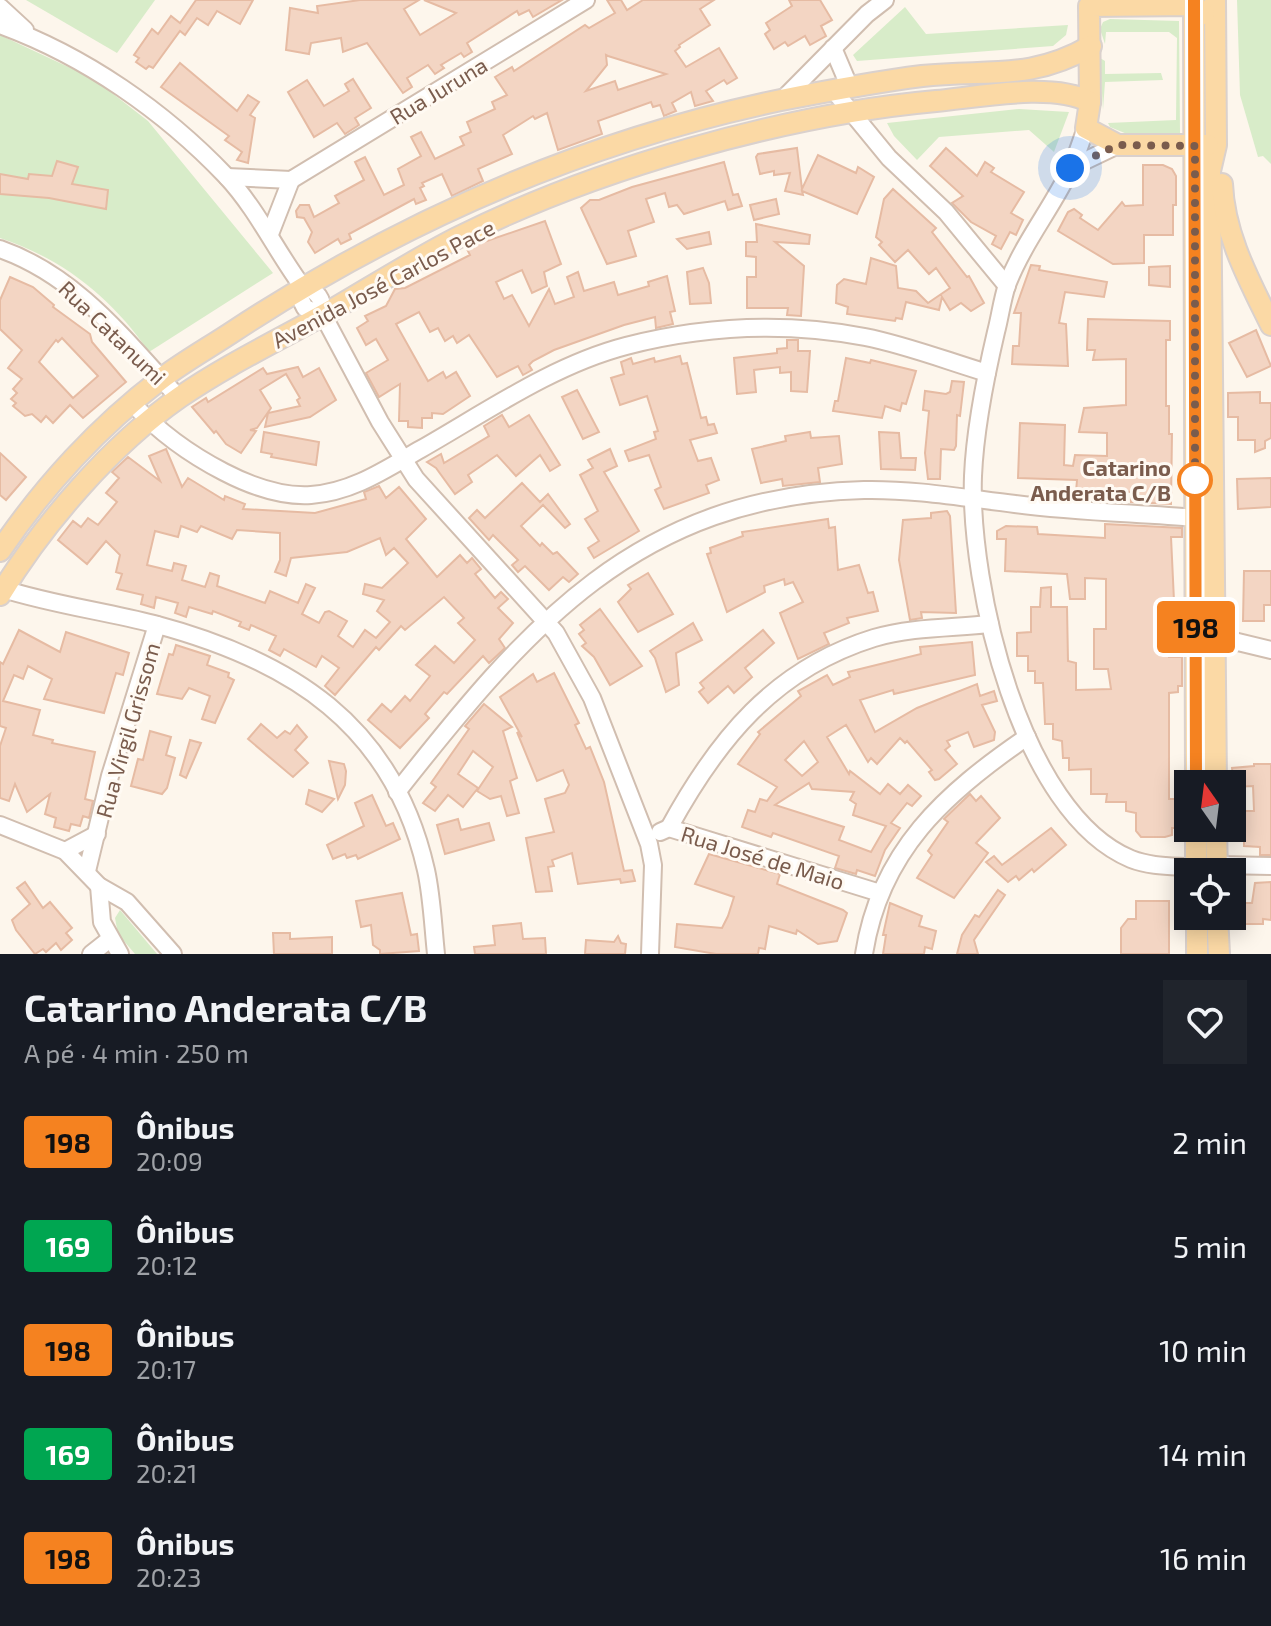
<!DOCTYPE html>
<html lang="pt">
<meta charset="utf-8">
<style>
body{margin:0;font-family:"Exo 2",sans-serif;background:#20242c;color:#f1f3f6;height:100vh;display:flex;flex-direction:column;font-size:30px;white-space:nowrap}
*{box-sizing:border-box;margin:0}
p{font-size:26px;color:#9ea1a6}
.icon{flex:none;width:44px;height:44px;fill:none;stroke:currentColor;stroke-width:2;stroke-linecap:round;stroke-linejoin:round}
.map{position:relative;height:954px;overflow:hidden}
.sheet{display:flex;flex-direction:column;background:#171b24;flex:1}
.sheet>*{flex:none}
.badge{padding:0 16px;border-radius:6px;font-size:28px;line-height:52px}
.needle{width:52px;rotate:346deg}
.tools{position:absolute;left:1174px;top:770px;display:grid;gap:16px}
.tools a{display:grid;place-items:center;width:72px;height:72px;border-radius:0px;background:#171b24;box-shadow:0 4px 20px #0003;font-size:40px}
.you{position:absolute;width:40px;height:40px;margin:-20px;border:6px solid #fff;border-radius:50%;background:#1a73e8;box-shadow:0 0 0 12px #1a73e833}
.map>.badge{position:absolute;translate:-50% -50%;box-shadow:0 0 0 4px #fff}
.round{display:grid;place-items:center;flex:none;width:84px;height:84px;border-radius:0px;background:#20242c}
.head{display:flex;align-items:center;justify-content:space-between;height:136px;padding:0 24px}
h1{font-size:38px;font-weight:700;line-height:60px}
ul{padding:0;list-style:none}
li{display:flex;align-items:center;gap:24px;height:104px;padding:0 24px}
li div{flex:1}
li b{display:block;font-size:30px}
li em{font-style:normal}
li .badge{min-width:88px;font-weight:700;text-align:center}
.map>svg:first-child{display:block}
.green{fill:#d8ecc9}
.building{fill:#f3d5c3;stroke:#e6bba3;stroke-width:2;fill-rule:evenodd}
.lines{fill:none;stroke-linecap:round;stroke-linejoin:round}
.minor-casing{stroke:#d1beb0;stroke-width:20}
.major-casing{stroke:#dad1cd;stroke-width:24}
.minor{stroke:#fff;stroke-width:16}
.major{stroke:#fbd9a5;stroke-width:20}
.line-casing{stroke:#fff;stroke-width:18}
.line{stroke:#f58220;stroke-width:12}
.walk{stroke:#7a5c4d;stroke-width:8;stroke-dasharray:0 14.4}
.stop-dot{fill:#fff;stroke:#f58220;stroke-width:4}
.labels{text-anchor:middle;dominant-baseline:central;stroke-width:6;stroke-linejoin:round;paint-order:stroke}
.street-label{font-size:22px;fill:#7a5c4d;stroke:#fffaf3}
.stop-label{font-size:22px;font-weight:bold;fill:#7a5c4d;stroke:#fffaf3;text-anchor:end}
</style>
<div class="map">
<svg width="1271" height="954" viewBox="0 0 1271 954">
<rect width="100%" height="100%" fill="#fdf6ec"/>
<g class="green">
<path d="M26,0H155L117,53Z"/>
<path d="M1237,0H1271V164L1263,156L1258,157L1240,95Z"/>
<path d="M905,7L926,34L1068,25L1066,35L1053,46L857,61L853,55Z"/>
<path d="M1110,19L1179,21L1180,134L1132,136L1110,127L1108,123L1176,120L1177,38L1169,32H1106L1105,44L1100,29L1103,22Z"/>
<path d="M0,35L94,79L148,121L273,273L149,352C111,297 63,259 0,238Z"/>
<path d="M1100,58L1105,61V74L1161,73L1163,80L1105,82L1103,110Z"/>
<path d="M1019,109L1069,112L1054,152L1029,130L939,137L917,160L894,136L887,123Z"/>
<path d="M120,910L157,954H135L118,934L115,918Z"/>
</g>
<g class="building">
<path d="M196,0H253L240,24L217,11L208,25L197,18L185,35L180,31L153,68L149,66L146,69L136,62L139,58L134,55L152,29L158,34L171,16L180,23Z"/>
<path d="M360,0H419L404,9L420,35L456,13L424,0H562L533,17L529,10L519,15L517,11L467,43L472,52L464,57L461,53L441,65L444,68L435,74L428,65L407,78L412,87L403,93L367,43L343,52L341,38L311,43L309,54L286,50L290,8L318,13L317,6Z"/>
<path d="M607,0H621L627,10L643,0H714L700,9L710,25L679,45L680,47L675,51L686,67L719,48L737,78L727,84L724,80L706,91L713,101L695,106L691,92L672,103L676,111L664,116L660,105L653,107L651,102L598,121L602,134L558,150L547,113L535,119L533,116L503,135L512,154L478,169L483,181L452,196L442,174L422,183L424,186L420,188L426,200L416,204L414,199L349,234L351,239L341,244L338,239L315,253L308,242L312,232L304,218L297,217L296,211L300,205H309L314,217L339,203L335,196L364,180L355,162L365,157L384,195L404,185L398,169L421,156L411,137L421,132L435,159L464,145L460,137L471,132L467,122L495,109L492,102L507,95L495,77L512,67L514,71L585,25L589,28L615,13ZM606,55L608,56L666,74L618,90L615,81L586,91L607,65Z"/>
<path d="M789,0H820L832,20L821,26L826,36L810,45L805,36L788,46L785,42L774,49L765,34L770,30L766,23L792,6Z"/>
<path d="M180,63L237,111L248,95L259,102L250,115L255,118L248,163L237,160L242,152L225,140L229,136L161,87Z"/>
<path d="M353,79L371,108L355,118L359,125L345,134L337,123L314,137L288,92L307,80L324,106L349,91L345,84Z"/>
<path d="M797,148L802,189L818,155L856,173L858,167L874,177L857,214L802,191L803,195L785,191L790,173L774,175V171L760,174L756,157L758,154Z"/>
<path d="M946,148L977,176L985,162L994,168L991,172L1024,192L1011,213L1023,220L1016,235L1010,232L1001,249L992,244L996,236L971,222L952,203L963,196L930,166Z"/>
<path d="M57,161L78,167L72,184L108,190L106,209L49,198L0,194V174L28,179L29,174L52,176Z"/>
<path d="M724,162L733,195L738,194L742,206L728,210L725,201L684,214L677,205L669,207L665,193L646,199L654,222L628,231L636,256L607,264L581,208L590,200H599L632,187Z"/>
<path d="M1143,165H1163L1172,169L1176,176V205H1173V235H1144V263L1113,264L1058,231L1068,212L1074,209L1082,215L1080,218L1098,230L1122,202L1125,206L1143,205Z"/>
<path d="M893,189L936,228L932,232L967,277L969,276L984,303L971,311L961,303L950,310L942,297L939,310L906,302L902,319L896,318L895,321L847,314L848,307L836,303L837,285L844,279L866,284L871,258L896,266L898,288L916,291L928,303L950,288L936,268L929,274L908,250L895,262L879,245L882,242L876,237L884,199Z"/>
<path d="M776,199L779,214L754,220L750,205Z"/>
<path d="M545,221L561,264L544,272L547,286L532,293L522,270L496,282L504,299L512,295L529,326L549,289L555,304L574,297L567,277L578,272L584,291L614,282L618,295L649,286L648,282L667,276L675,311L670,312L673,324L656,328L655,317L624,325L554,350L533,361L529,365L532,370L523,375L518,366L497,377L469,335L457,343L453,336L445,341L438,328L430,332L419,312L396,324L428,381L443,372L446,378L456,372L470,396L443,414L432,413V418H422V428L408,427V421H399L400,384L379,397L366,373L388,360L376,339L366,345L357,328L368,321L365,316L386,306L395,289L405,288L470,255L467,249L478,244Z"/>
<path d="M756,224L810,235L809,244L775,242L804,266L801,316L787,315L788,308H747V277H756V257L746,256V242H757Z"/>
<path d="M709,232L711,244L687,249L677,239Z"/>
<path d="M1031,265L1040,266L1039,270L1107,282L1104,297L1065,292L1059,323L1066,324L1068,366L1012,364L1013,346H1019L1021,313H1014Z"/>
<path d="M1170,266V287L1149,285V267Z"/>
<path d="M703,268L709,283L711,303L690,304L687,272Z"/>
<path d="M10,277L33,287L54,305L53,307L90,334L92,342L126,382L83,418L70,405L53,423L46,416L41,422L32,414L25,416L13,406L16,403L11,399L17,393L13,389L22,379L8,368L22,350L0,329V300ZM62,338L98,376L73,398L39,362L56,340L58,342Z"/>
<path d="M1088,319L1170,321V340H1166V406H1169V434H1172L1171,504L1131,502V492H1076L1077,480L1018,478L1020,423L1065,425L1064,465L1073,466L1075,455L1107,456V433L1079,432L1084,408L1126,405V359L1093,360L1095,350H1087Z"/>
<path d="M1256,330L1271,366L1247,377L1229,343Z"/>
<path d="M787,340H798V351H810L807,392L791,391V372L780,373V367L754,370L756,392L737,394L734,358L777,353V349L787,348Z"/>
<path d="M680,356L682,364L687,363L701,418L706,417L708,425L714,424L717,433L690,440L698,461L711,458L719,480L706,485L709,493L664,509L655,490L661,487L649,455L629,461L625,451L656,439L654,432L658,431L647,396L620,405L611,378L624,374L621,362L631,358L633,364L654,358L655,362Z"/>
<path d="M846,358L870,363L871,360L916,371L906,404L902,403L900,411L885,406L882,418L833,411L835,401H838Z"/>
<path d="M298,367L303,377L319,368L336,400L310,417L265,427L268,413L300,406L297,400L300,398L286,374L260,390L271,408L257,428L250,430L256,431L241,453L226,444L216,431L214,433L192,407L206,398L208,402L263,368L267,374Z"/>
<path d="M952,381L964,382L960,416L957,415L956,446L954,450L941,449L940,479H928L925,453L929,411L923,410L925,391L946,394L950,392Z"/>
<path d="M577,390L599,432L583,439L562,397Z"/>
<path d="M1260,392V403H1271V438L1265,441V448L1255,452V440H1238V417H1228V393Z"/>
<path d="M502,415L509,427L529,415L560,465L550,471L540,455L516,476L497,455L468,475L472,482L455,494L436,468L427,462L441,454L444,463L489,436L484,426Z"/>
<path d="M264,432L319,442L316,465L271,457L272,454L261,452Z"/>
<path d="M810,432L811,438L839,436L842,464L818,468L820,482L783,486L782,479L761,483L752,449L786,441L785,436Z"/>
<path d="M879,432L899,433L901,458H916L915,470L881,469Z"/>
<path d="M166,449L182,487L188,478L224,500L225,496L245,504L243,509L315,513L366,499L364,492L379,486L386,498L399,487L426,519L406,539L437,577L460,555L467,563L472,558L481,569L475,574L495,598L501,592L508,599L498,608L513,623L499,639L505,648L489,663L483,656L447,694L444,692L425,714L429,718L400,748L368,720L382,704L391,712L405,696L410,701L430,676L416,665L435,646L454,663L475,640L458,623L464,618L444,597L405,630L401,626L379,650L376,647L335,695L325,686L339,668L322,656L316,667L284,649L280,656L269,650L276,636L251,625L249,630L239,626L241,622L213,611L212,614L189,607L186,617L175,613L178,603L156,597L154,608L141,604L143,595L117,589L122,574L116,572L120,555L106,541L87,564L58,540L73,521L81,527L88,518L98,525L117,502L106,493L119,478L112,472L128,457L160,481L149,456ZM181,526L197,532L201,526L232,539L237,530L280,533V560L275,572L286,576L291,558L347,552L380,538L386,555L394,548L408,563L382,588L365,584L363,594L384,600L377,611L390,622L376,638L365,630L353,647L338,636L347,621L329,611L325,612L319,623L302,614L315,588L306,584L298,603L270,591L265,603L217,586L219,576L210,573L205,587L182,580L186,566L174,563L172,571L147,565L155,531L178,537Z"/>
<path d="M610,449L617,466L604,472L639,531L594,558L588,548L599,541L585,519L598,511L580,475L593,468L588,460Z"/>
<path d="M0,453L26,477L6,500L0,495Z"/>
<path d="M1271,478V507L1238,509L1237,479Z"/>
<path d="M522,483L540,502L548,494L570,524L565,528L543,505L521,526L540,546L542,543L553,554L557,552L578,574L569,582L563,577L549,590L525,566L518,572L512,565L518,560L493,535L489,540L469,518L477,510L485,518Z"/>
<path d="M947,511L950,516L956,613L921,612L922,618L910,620L899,560L903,520L931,518V513Z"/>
<path d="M828,519L829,528L835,527L838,570L859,565L868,593L873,592L878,611L847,618L849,623L824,633L829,644L798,659L780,613L803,602L793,582L785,585L784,579L764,586L765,592L727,612L707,554L711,553L710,548L743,536L742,532Z"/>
<path d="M1105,524L1182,528V537H1171L1174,601H1167L1169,657H1182V686H1178V692L1169,693V799H1182V828H1172V835L1165,837H1141L1136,831V813L1126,811V802H1106L1107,794H1091V769L1069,770V758H1063L1062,741L1053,739V724H1045L1043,683H1035V671H1028V656H1017V633L1031,632V607H1040L1041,588L1051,587V607H1067L1068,661L1076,663V690L1111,689L1108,669H1094V629H1106V579L1085,578V599H1070L1067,574L1005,571L1006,539H997V531L1006,526L1037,527L1038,534L1105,538Z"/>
<path d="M1244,571H1271V605H1264V621H1243Z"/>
<path d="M648,573L673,614L638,632L618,602L631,589L628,585Z"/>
<path d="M600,609L642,666L610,685L594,657L582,646L586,643L579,634L584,630L580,625Z"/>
<path d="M693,623L702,640L676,653L679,685L666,692L655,658L650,651Z"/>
<path d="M19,630L60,652L66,632L129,653L123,675L116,673L104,713L44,699L52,679L28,666L23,679L14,675L3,701L40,710L33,735L53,740L52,743L95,752L85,799L93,801L89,818L83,816L80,826L71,824L69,831L54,827L56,818L45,814L50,794L27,812L15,784L9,801L0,798V746L6,728L0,726V662L3,664Z"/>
<path d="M763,630L774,643L745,668L752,677L734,693L728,686L708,703L699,692L704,688L700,683Z"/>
<path d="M972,642L975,675L894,694L893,690L860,700L875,732L917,708L977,684L980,696L994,691L997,701L982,705L995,732L994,740L974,747L968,732L947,741L950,746L945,750L957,764L939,779L935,780L929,772L932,770L907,741L905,743L900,738L877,764L871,758L868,762L846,725L827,737L849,774L850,771L880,794L888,784L900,794L908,785L921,796L912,806L907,803L891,823L900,828L885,850L875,876L857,870L856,874L835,868L839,856L773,833L771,837L742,827L748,810L755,812L760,799L767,801L777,787L738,764L760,734L758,732L801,696L798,691L827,675L833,685L850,677L848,672L921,654L920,647ZM804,741L818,762L802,776L785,760ZM809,783L812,789L854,792L850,800L856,804L853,815L886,826L871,852L839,840L844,827L775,805Z"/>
<path d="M176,645L210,656L207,665L229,673L228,677L234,680L215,723L202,719L210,696L189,688L182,699L157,694L169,654L173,655Z"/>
<path d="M554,673L579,723L575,725L586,749L590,747L604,782L624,871L632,870L635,881L621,883L620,879L578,884L572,853L552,860L554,866L548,867L552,891L536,892L526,838L554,832L545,799L565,793L569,785L563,770L537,781L517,732L522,737L500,697L533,674L537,682Z"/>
<path d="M484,704L512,727L503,731L517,778L510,781L519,813L507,816L501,796L490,799L477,791L493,767L473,751L458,774L478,788L463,807L448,795L435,811L423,803L436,787L431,783L469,729L465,726Z"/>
<path d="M261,724L277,738L285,731L290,734L297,725L307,737L295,750L308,763L293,777L248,739Z"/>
<path d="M150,731L171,737L166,755L175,758L167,788L162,794L131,786L138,759L143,760Z"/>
<path d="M190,740L201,743L186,778L180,775Z"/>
<path d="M329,761L344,764L346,771L345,785L338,799Z"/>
<path d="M1254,764H1271V855H1260V847L1244,846V840L1240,839L1241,811H1254L1253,786L1234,787L1232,768L1254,766Z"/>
<path d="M309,790L334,799L322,812L306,804Z"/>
<path d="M970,794L976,801L981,796L1000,818L976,843L988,853L954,898L917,878L932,855L928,851L948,822L944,819Z"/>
<path d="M372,795L386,826L393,823L400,839L358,859L356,855L347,858L345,854L333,859L327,845L364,826L355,803Z"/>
<path d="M458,819L461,830L489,823L494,840L445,854L437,825Z"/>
<path d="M1051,828L1066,845L1034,872L1032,869L1019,880L1016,876L1008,882L986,862L994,856L1002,865Z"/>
<path d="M709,854L780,874L777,884L843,910L847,913L837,941L818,944L797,930L796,934L769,926L765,949L759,948L758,954H716L675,947L677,924L722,928L728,916L734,897L695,884Z"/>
<path d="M25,882L43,908L50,902L72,928L66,933L72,940L61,950L56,943L46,952L43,949L35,954L16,930L12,920L30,904L17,888Z"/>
<path d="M1271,882V920L1263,919V924H1242L1241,903H1252L1255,883Z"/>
<path d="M998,890L1005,895L974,940L978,954H957L962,935L975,915L979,917Z"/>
<path d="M402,893L411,935L417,934L419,951L380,954V950L373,945L371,925L361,927L356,901Z"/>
<path d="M1136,901H1169V954H1121V928L1128,919H1136Z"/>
<path d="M890,903L922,916L919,926L936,931L932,949L925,947L924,954H883L886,935H883Z"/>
<path d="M521,923L523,939L545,938L546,954H475L474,947L495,945L493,926Z"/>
<path d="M273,933H290V939L332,937V954H274Z"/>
<path d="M618,936L621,943L626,944L625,954H585L586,940L614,942Z"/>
</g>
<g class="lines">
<defs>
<g id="minor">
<path d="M0,7L25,30"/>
<path d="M0,25C85,56 164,111 226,176C257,209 276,251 302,286"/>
<path d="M833,48L850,88"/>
<path d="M834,91L889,158L946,212L1007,286"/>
<path d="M782,100L867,14L885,0"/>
<path d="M1086,128C1081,141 1077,155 1071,168C1052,208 1023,243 1007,285C1002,300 1000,317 996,332C985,379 975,428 973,476C969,584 1020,813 1131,859C1151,867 1175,866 1196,868"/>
<path d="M1070,168L1118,145"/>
<path d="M227,177L291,180L586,0"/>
<path d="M270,234L291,180"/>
<path d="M0,249C77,276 125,340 179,398"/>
<path d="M302,286C318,291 323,298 323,315L380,422L416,479L556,633L592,698L649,844L653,865L650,954"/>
<path d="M302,286L300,298L305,308L323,315"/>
<path d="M133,404C160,433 189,454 224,472C251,486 280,497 311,495C353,492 386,469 421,449C486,412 553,365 626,346C704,326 785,322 865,337C906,345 947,361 987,373"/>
<path d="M0,588C50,604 103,611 154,624C290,660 393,724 426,870C432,897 433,926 436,954"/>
<path d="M1213,636L1271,650"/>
<path d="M397,792C527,627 637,496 864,490C914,489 965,498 1015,504C1075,512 1136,513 1196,518"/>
<path d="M0,825L65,851L99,886L127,902L173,954"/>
<path d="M669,828C717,740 774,669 874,638C911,627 952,628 990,624"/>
<path d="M660,832L669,828L880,893"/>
<path d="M65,851L97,834"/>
<path d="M1217,865L1271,866"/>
<path d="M87,871L110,776L157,625"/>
<path d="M99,886L102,922L120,954"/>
<path d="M91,954L110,939"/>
<path d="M864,954C880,851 945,793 1027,737"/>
</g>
<g id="major">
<path d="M1194,0L1196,784"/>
<path d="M1215,0L1216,145L1210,171L1216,784"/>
<path d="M1204,14L1194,5L1089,6L1090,102L1086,128L1118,145H1208"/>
<path d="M1222,184C1224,235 1249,280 1271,325"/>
<path d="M0,551C43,487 99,426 161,379C183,362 210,347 234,331C400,222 585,141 781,100C827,91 875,82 922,76C988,69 1030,81 1091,46"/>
<path d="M0,595C43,524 111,445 180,397C228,364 281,339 332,310C373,286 414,260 457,238C594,169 782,115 936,101C979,97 1052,82 1090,102"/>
<path d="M1196,828V872"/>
<path d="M1216,828L1217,872"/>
<path d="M1217,916L1219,954"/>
<path d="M1197,954V916"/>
</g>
</defs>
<use href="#minor" class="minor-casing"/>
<use href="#major" class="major-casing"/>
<use href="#minor" class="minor"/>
<use href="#major" class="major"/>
</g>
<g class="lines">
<defs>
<path id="line" d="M1194,0L1196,784"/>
</defs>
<use href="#line" class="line-casing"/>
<use href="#line" class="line"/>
<path class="walk" d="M1070,168L1118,145L1195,146V480"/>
</g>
<circle class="stop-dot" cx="1195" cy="480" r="16"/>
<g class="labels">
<g class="street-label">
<text transform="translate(438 90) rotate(-31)">Rua Juruna</text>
<text transform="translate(383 283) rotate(-28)">Avenida José Carlos Pace</text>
<text transform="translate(113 332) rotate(44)">Rua Catanumi</text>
<text transform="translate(127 730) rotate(-74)">Rua Virgil Grissom</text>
<text transform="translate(763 857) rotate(17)">Rua José de Maio</text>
</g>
<g class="stop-label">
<text x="1171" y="467">Catarino<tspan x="1171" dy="25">Anderata C/B</tspan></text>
</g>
</g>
</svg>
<div class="tools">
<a><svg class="needle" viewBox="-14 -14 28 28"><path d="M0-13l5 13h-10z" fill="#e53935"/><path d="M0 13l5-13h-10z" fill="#9ea1a6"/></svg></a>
<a><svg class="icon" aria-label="locate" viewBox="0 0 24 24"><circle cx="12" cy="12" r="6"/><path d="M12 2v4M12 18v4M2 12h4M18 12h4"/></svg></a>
</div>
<div class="you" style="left:1070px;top:168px"></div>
<b class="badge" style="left:1196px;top:627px;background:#f58220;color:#111">198</b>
</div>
<section class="sheet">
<div class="head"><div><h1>Catarino Anderata C/B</h1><p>A pé · 4 min · 250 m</p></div><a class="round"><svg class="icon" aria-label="heart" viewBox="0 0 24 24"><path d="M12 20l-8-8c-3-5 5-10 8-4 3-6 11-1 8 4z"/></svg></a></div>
<ul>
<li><span class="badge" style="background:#f58220;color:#111">198</span><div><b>Ônibus</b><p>20:09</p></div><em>2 min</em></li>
<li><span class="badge" style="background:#00a651;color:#fff">169</span><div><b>Ônibus</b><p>20:12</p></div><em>5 min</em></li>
<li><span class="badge" style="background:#f58220;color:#111">198</span><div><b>Ônibus</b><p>20:17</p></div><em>10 min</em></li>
<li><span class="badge" style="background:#00a651;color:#fff">169</span><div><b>Ônibus</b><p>20:21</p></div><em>14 min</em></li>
<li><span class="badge" style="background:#f58220;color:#111">198</span><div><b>Ônibus</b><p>20:23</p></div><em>16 min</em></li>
</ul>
</section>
